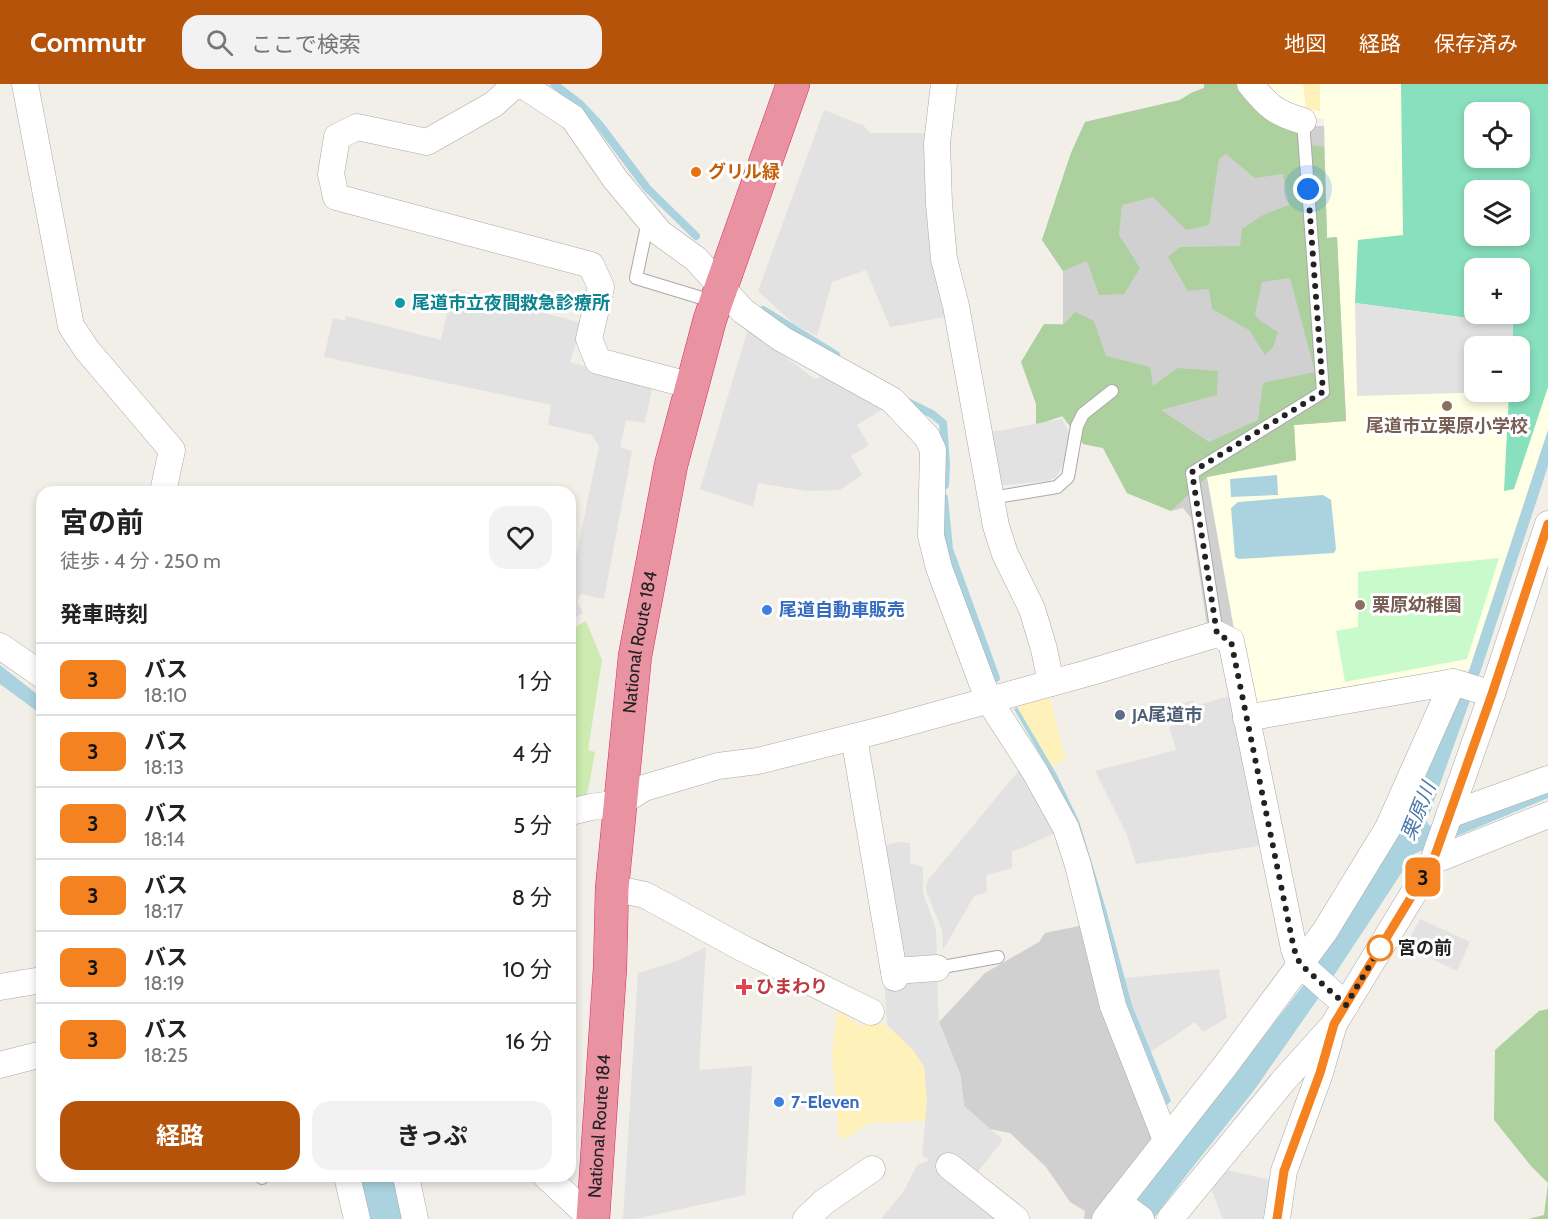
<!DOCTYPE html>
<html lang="ja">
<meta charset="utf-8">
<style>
body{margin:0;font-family:Cabin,"Noto Sans JP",sans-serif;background:#f2f2f2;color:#222;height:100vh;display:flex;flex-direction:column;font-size:22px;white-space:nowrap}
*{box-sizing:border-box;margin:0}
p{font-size:20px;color:#767676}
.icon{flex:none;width:33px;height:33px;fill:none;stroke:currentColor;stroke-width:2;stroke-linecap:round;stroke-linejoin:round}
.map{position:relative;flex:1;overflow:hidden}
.sheet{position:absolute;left:36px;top:402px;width:540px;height:696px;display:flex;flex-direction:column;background:#fff;border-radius:18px;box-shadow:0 3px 9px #0003}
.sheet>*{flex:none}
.badge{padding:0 12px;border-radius:9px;font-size:21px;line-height:39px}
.tools{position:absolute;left:1464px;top:18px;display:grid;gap:12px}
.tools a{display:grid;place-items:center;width:66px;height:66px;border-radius:12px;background:#fff;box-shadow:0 3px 9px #0003;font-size:30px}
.you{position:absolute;width:30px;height:30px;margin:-15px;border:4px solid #fff;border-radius:50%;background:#1a73e8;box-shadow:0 0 0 9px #1a73e833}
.map>.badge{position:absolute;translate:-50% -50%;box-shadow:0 0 0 3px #fff}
h2{padding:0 24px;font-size:22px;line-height:54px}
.round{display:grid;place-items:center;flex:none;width:63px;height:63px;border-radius:18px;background:#f2f2f2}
.overview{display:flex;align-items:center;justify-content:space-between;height:102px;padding:0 24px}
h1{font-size:28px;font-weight:700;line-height:45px}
.primary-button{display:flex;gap:12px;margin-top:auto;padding:12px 24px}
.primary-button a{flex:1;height:69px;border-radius:18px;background:#b45309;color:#fff;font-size:24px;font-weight:700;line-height:69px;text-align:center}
.primary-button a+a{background:#f2f2f2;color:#222}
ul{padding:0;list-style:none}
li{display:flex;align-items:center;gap:18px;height:72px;padding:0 24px;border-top:2px solid #e0e0e0}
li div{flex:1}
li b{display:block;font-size:22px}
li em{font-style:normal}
li .badge{min-width:66px;font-weight:700;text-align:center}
header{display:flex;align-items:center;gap:36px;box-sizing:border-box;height:84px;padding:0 30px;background:#b45309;color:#fff}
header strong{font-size:28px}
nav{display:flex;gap:33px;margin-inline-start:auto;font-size:21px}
.search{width:420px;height:54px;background:#f2f2f2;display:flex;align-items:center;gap:15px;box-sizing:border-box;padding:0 21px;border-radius:18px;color:#767676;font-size:22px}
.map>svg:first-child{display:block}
.education{fill:#ffffe5;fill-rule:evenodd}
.religious{fill:#d0d0d0}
.grass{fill:#cdebb0}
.forest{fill:#add19e}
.sand{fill:#fff1ba}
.park{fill:#c8facc}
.pitch{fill:#88e0be;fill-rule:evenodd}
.parking{fill:#e2e2e2}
.water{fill:#aad3df}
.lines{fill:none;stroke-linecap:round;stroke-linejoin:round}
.stream{stroke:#aad3df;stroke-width:8}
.lane-casing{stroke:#a9a9a9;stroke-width:14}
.street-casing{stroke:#a9a9a9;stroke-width:27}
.highway-casing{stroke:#dc2a67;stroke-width:34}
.lane{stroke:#fff;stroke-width:12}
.street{stroke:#fff;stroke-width:26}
.highway{stroke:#e892a2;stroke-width:33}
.line-casing{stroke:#fff;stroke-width:14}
.line{stroke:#f58220;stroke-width:9}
.walk{stroke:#222;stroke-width:6;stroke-dasharray:0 10.8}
.food-dot{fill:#e8710a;stroke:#fff;stroke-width:2}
.culture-dot{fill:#0f9aa8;stroke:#fff;stroke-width:2}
.education-dot{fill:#8d6e63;stroke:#fff;stroke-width:2}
.shop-dot{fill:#3f7fe0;stroke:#fff;stroke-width:2}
.service-dot{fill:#5c6f8a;stroke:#fff;stroke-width:2}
.stop-dot{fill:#fff;stroke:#f58220;stroke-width:3}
.health-dot{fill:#e0444e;stroke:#fff;stroke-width:2}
.labels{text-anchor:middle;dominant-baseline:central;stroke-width:6;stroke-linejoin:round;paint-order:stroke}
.food-label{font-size:18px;font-weight:bold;fill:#c56008;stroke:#fff;text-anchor:start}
.culture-label{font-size:18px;font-weight:bold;fill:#0d838f;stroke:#fff;text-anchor:start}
.education-label{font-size:18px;font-weight:bold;fill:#785e54;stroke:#fff}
.shop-label{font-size:18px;font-weight:bold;fill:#366cbe;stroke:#fff;text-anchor:start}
.street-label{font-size:18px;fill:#222;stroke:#fff}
.service-label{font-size:18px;font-weight:bold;fill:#4e5e75;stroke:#fff;text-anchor:start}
.stop-label{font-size:18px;font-weight:bold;fill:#222;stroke:#fff;text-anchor:start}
.health-label{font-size:18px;font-weight:bold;fill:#be3a42;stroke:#fff;text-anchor:start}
.water-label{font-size:20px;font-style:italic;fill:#4a7aab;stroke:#fff}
</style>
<header>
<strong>Commutr</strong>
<div class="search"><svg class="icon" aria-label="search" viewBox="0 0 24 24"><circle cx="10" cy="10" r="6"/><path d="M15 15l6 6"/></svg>ここで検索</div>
<nav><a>地図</a><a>経路</a><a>保存済み</a></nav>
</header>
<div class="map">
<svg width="1548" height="1135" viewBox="0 0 1548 1135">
<rect width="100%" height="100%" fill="#f2efe9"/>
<path class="education" d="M1256,0H1548V346L1471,585L1262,624L1249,616L1235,551L1206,393L1296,377L1294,341L1346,336L1336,153L1327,154L1324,35L1304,32ZM1474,28H1520V74H1474ZM1474,106H1520V152H1474ZM1474,184H1520V230H1474ZM1474,262H1520V308H1474Z"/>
<g class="religious">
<path d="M1204,0L1303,42H1324L1327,154L1337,153L1346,337L1294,341L1296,376L1207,393L1235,551L1207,542L1191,434L1183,424L1171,427L1127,409L1103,364L1083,360L1021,278L1044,240H1063V187L1042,156L1071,69L1085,38L1180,16L1191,9L1204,4Z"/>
<path d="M1084,841L1157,1052L1097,1135H1084L1085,1127L1070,1118L1046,1083L1010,1049L990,1045L964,1022L960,990L939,938L985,889L1039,858L1045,849Z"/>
</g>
<path class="grass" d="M586,537L602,576L588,666L595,668L587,712L570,716V546Z"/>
<g class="forest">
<path d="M1204,0H1244L1303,42L1299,59L1324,63L1327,154L1337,153L1346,337L1294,341L1296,376L1207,393L1171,427L1127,409L1103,364L1083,360L1063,332L1036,341V320L1021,278L1044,240L1063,241L1075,228L1094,237L1106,272L1150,283L1153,302L1177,284L1218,287L1217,311L1161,326L1209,358L1258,336L1263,299L1315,288L1290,194L1262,198L1255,230L1259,236L1278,248L1273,263L1265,271L1249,246L1212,225L1209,205L1188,207L1168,173L1180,163L1240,162L1242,145L1263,131L1289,121L1283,90L1255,94L1226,70L1219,75L1209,141L1186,146L1153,113L1122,121L1119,151L1140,184L1124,210L1099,211L1087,177L1063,187L1042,156L1071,69L1085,38L1180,16L1191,9L1204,4Z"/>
<path d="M1548,925V1135H1528L1544,1131L1548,1099L1531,1082L1494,1036L1495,966L1539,927Z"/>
</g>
<g class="sand">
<path d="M1303,0H1320V27L1306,25Z"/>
<path d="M1047,604L1066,675L1052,682L1012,614Z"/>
<path d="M838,923L844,926L848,934L864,943L869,932C887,941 919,963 924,984C928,1001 927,1020 925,1037L869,1039L844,1055L839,1053L832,970Z"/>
</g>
<path class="park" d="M1499,474L1467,575L1345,598L1336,547L1358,543V488Z"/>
<path class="pitch" d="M1401,0H1548V303L1514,405L1504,407L1509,308H1520V262H1512L1513,240L1355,219L1358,156L1403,151ZM1474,28H1520V74H1474ZM1474,106H1520V152H1474ZM1474,184H1520V230H1474Z"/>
<g class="parking">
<path d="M824,26L864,42L870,49H929L951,232L890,243L866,186L832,198L817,252L794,240L758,207Z"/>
<path d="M453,205L582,239L570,278L652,304L645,339L626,336L620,363L632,367L604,515L581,510L577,517L583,529L570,536V488L573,487L599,362L592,351L548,341L551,321L324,273L333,234L345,237L346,232L441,256Z"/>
<path d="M1355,219L1513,240L1512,262H1474V308H1493L1357,312Z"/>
<path d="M748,245L815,295L829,290L888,322L857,341L869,361L851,372L862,391L840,406L807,407L758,399L753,423L700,405Z"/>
<path d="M1062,335L1069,348L1065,377L1056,393L1047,397L996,402L987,349Z"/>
<path d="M1233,611L1266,761L1136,780L1127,751L1095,687L1176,666L1169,643L1178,640L1173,622L1193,616L1195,622Z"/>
<path d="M1021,684L1058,748L1012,768V784L986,791L987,808L974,812L943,866L942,846L927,809L926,802L928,796Z"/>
<path d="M898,758L910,759V779L923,783V809L936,845L937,877L899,879L879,763Z"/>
<path d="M1420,835L1470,858L1457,887L1406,862Z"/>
<path d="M706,863L699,986L752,982L745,1111L635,1135H623L638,889L677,877Z"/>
<path d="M1219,885L1227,934L1203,948L1195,938L1151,968L1132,921L1124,894Z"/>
<path d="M937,892L939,938L960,990L964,1022L1003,1056L976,1090L999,1128L995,1135H881L904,1107L917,1081L929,1076L922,1071L927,1018L924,982L912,965L887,941L884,894Z"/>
<path d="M1221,1085L1271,1096L1265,1135H1223L1209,1099Z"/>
</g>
<g class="water">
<path d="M1548,346V382L1482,583L1429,731L1425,735L1430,742L1548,698V714L1414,770L1331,896L1255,1005L1188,1089L1154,1134L1122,1135L1305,899L1462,608Z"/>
<path d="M1277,391L1278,411L1231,413L1230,395Z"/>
<path d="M1323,411L1331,416L1336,465L1334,469L1239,475L1235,473L1231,424L1238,418Z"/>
<path d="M0,581L42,614V631L0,600Z"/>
<path d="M1017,623L1057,691L1079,737L1106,825L1132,921L1171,1017L1167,1021L1127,921L1072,732L1051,690L1014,625Z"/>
<path d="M359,1092H397L404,1135H366Z"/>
</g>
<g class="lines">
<g class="stream">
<path d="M554,0L580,20L599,40L647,104L696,152"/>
<path d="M763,226L836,271"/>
<path d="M908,318L932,330L943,339L946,379L945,401"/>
<path d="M944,414L949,465L996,594"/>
</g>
<defs>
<g id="lane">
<path d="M648,137L636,194L715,218"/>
<path d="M991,414L1057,403L1068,393L1077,342L1083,330L1112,307"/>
<path d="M1217,550L1192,389L1323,308L1303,37"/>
<path d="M937,884L998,873"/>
<path d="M262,1092V1094"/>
</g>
<g id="street">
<path d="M25,0L71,242L87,266L172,366L163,408"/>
<path d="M516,0L494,20L427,58L357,43L337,53L331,90L336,113L591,181L601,203L589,255L598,277L693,302"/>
<path d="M521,0L573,34L615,95L660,149L696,175L743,227L782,255L892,316L927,353L933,366L931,452L939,484L988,615L1035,688L1066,744L1078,781L1113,922L1166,1056"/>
<path d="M944,0L937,59L939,120L944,175L956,222L996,442L1005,470L1032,525L1044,565L1051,599"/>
<path d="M1250,0C1268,22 1275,29 1303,37"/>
<path d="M0,562L42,591"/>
<path d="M1246,634L1453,598L1492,610"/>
<path d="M854,653L895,894"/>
<path d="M570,728L591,723L620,719L644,704L718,682L758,677L881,646L1088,589L1217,550L1231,557L1294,865L1300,880L1346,921"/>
<path d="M1449,731L1548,695"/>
<path d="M1433,777L1548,731"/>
<path d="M612,804L645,811L742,864L871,928"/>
<path d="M894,887L937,884"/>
<path d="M0,903L42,896"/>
<path d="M0,981L42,970"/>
<path d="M949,1082L1016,1135"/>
<path d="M347,1092L357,1135"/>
<path d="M406,1092L415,1135"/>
<path d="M546,1092L592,1135"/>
<path d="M1118,1118L1141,1135"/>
<path d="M806,1135L824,1118L872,1085"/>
<path d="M1105,1135L1225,982L1325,847L1388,744L1453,598"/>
<path d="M1170,1135L1284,996L1330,945"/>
<path d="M1277,1135L1284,1087L1320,989L1334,940L1433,777L1492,610L1548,440"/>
</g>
<g id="highway">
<path id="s1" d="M593,1135L610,884L612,804L635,572L671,381L710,235L793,0"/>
</g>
</defs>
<use href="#lane" class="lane-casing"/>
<use href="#street" class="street-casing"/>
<use href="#highway" class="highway-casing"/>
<use href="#lane" class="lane"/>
<use href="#street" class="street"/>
<use href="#highway" class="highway"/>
</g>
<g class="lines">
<defs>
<path id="line" d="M1277,1135L1284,1087L1320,989L1334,940L1433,777L1492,610L1548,440"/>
</defs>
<use href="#line" class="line-casing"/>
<use href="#line" class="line"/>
<path class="walk" d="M1308,105L1323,308L1192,388L1217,550L1231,557L1294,865L1300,880L1346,921L1380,864"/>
</g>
<circle class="food-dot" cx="696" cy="88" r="6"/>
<circle class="culture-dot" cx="400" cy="219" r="6"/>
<g class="education-dot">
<circle cx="1447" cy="322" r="6"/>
<circle cx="1360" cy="521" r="6"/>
</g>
<g class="shop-dot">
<circle cx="767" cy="526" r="6"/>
<circle cx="779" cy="1018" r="6"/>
</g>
<circle class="service-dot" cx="1120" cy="631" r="6"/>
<circle class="stop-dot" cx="1380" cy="864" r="12"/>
<path class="health-dot" d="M741 894h6v6h6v6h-6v6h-6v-6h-6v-6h6z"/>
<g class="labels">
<g class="food-label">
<text x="708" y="88">グリル緑</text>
</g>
<g class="culture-label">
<text x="412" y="219">尾道市立夜間救急診療所</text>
</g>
<g class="education-label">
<text x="1447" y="342">尾道市立栗原小学校</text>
<text x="1372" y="521" text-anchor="start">栗原幼稚園</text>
</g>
<g class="shop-label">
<text x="779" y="526">尾道自動車販売</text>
<text x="791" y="1018">7-Eleven</text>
</g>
<g class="street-label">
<text stroke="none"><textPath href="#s1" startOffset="579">National Route 184</textPath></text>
<text stroke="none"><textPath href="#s1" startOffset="93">National Route 184</textPath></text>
</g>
<g class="service-label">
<text x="1132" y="631">JA尾道市</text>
</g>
<g class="stop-label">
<text x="1398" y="864">宮の前</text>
</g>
<g class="health-label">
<text x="756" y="903">ひまわり</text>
</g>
<g class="water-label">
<text transform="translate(1418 727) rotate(-68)">栗原川</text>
</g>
</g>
</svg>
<div class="tools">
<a><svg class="icon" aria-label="locate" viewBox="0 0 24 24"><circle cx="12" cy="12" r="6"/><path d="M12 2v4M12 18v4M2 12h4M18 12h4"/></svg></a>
<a><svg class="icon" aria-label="layers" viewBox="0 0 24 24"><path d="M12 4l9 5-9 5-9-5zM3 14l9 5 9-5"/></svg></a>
<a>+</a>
<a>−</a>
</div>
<div class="you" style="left:1308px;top:105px"></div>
<b class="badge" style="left:1423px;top:793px;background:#f58220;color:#111">3</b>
<section class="sheet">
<div class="overview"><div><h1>宮の前</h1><p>徒歩 · 4 分 · 250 m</p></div><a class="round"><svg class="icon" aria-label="heart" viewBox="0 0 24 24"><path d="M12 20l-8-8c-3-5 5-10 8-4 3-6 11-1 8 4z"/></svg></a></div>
<h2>発車時刻</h2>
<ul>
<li><span class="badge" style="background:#f58220;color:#111">3</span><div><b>バス</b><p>18:10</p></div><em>1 分</em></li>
<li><span class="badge" style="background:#f58220;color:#111">3</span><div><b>バス</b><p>18:13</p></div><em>4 分</em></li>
<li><span class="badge" style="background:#f58220;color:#111">3</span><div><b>バス</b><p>18:14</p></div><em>5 分</em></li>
<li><span class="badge" style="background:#f58220;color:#111">3</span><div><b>バス</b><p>18:17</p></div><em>8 分</em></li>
<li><span class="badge" style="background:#f58220;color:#111">3</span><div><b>バス</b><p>18:19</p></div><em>10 分</em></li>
<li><span class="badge" style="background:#f58220;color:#111">3</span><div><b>バス</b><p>18:25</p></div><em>16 分</em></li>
</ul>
<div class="primary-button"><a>経路</a><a>きっぷ</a></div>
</section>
</div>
